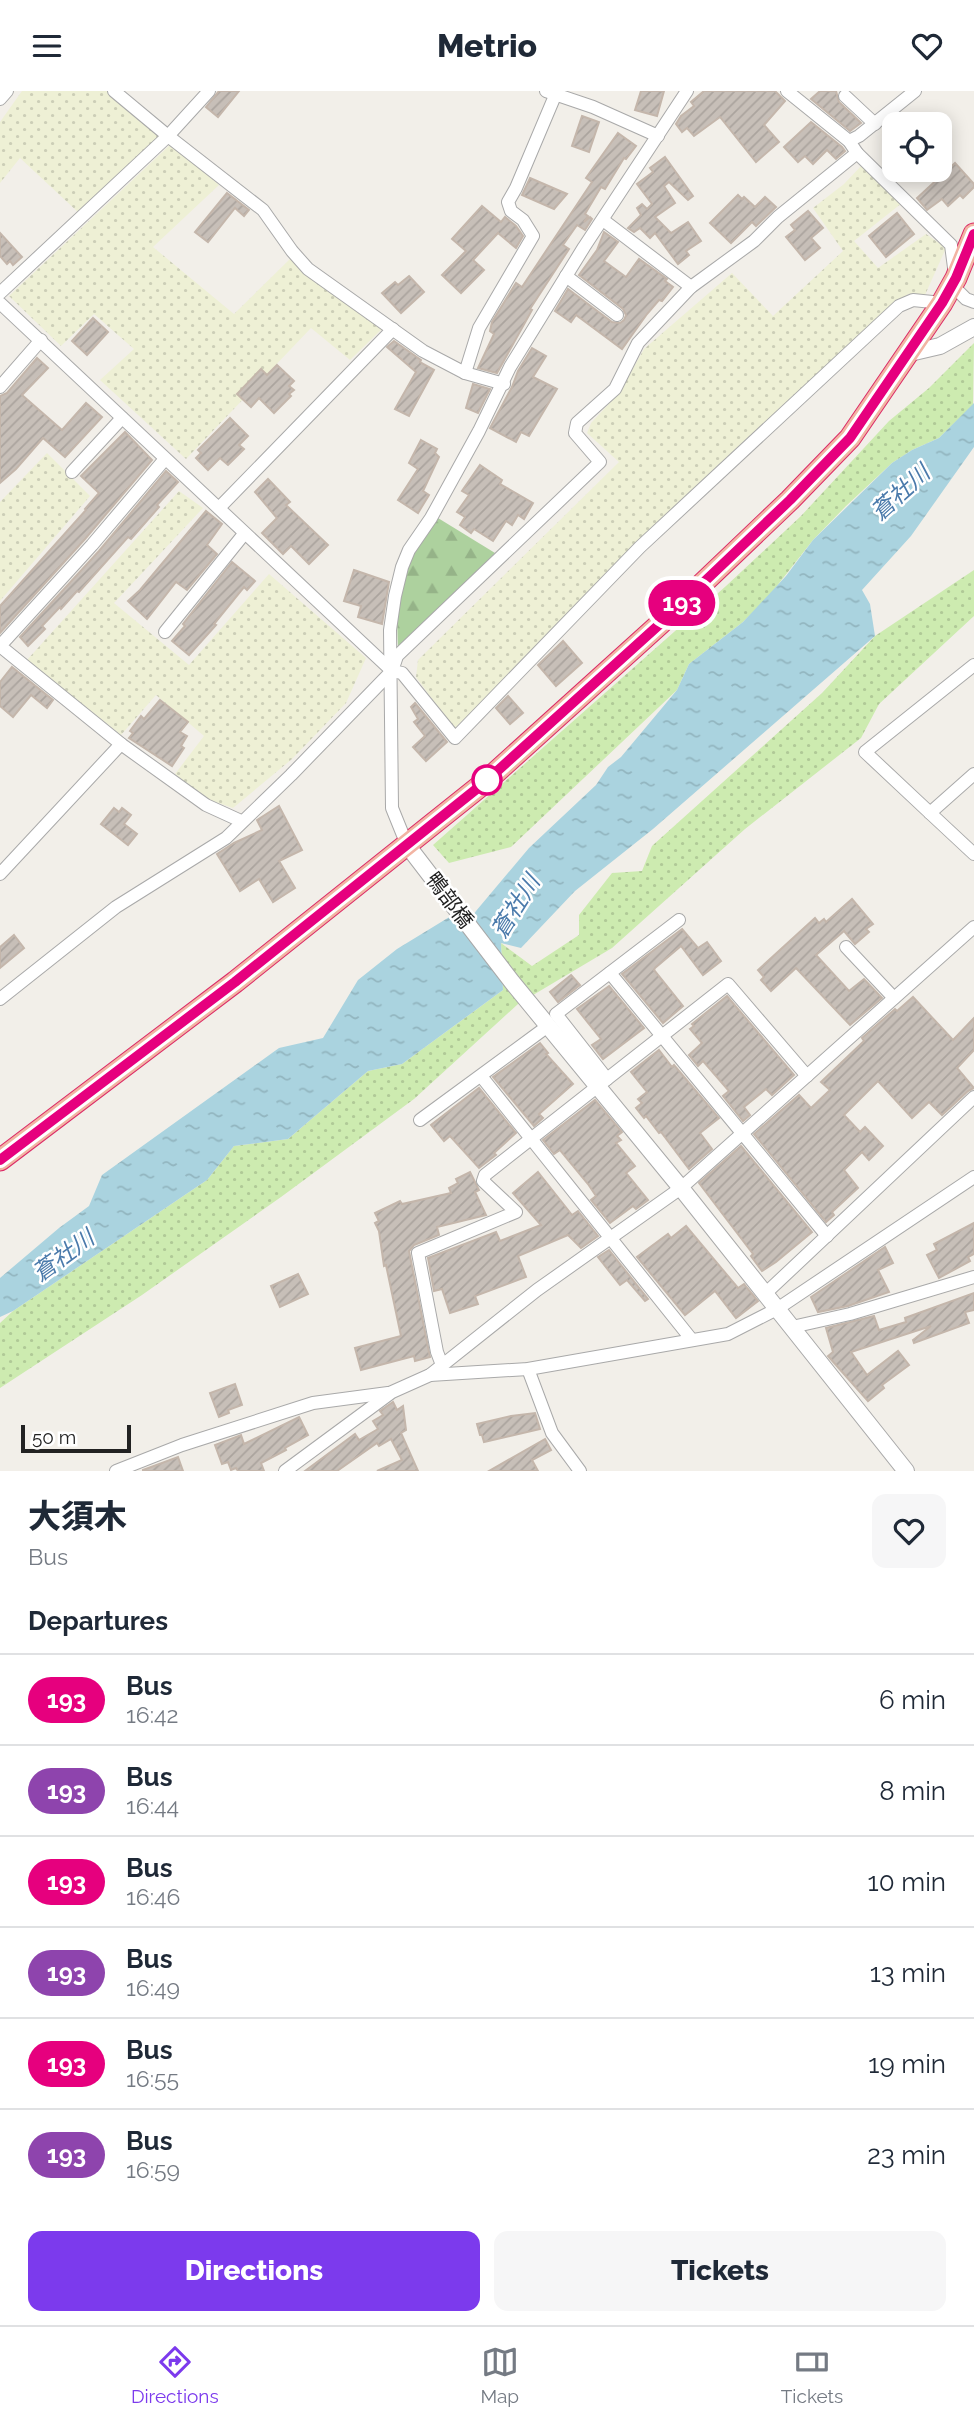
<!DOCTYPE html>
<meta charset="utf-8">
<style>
body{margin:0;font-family:Raleway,"Noto Sans JP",sans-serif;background:#f6f6f7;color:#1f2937;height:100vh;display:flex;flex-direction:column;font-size:26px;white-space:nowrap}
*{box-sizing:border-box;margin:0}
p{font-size:23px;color:#747a83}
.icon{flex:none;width:38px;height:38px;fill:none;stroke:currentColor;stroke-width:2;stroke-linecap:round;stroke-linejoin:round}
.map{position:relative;height:1380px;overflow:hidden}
.panel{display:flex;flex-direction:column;background:#fff;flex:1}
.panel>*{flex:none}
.badge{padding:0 14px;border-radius:23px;font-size:24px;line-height:46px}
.tools{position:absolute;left:882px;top:21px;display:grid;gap:14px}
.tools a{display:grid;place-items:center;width:70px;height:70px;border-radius:14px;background:#fff;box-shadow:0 4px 18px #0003;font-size:35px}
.scale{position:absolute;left:21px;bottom:18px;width:110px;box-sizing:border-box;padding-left:7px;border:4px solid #222;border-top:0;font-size:19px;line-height:24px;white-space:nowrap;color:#222;-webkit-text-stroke:5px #fff;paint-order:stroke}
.map>.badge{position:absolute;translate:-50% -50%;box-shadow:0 0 0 4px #fff}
h2{padding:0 28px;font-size:26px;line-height:63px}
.round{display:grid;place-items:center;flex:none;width:74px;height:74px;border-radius:14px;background:#f6f6f7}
.overview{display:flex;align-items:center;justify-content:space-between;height:119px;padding:0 28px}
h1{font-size:33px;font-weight:800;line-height:52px}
.primary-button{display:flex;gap:14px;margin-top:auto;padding:14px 28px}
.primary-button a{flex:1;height:80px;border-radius:14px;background:#7c3aed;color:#fff;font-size:28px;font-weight:800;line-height:80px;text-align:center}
.primary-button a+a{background:#f6f6f7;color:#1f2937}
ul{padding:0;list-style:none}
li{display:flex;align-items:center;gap:21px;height:91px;padding:0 28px;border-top:2px solid #e0e1e3}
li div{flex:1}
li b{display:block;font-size:26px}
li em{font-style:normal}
li .badge{min-width:77px;font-weight:700;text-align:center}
header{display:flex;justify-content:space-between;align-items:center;height:91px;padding:0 28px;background:#fff;font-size:32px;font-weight:800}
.menu{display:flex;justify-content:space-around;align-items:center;height:98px;border-top:2px solid #e0e1e3;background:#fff;font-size:19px;color:#747a83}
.menu a{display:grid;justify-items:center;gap:4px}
.menu .current{color:#7c3aed}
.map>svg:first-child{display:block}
.farmland{fill:url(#farmland-dots)}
.grass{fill:url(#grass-dots)}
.forest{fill:url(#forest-firs)}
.water{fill:url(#water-ripples)}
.building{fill:url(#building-hatch);stroke:#c4b6ab;stroke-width:2}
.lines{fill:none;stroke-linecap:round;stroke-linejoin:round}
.minor-casing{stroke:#a9a9a9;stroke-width:14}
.tertiary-casing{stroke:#a9a9a9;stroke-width:18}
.trunk-casing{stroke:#dc2a67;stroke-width:23}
.minor{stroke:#fff;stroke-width:12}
.tertiary{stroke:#fff;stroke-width:16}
.trunk{stroke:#f2b4a3;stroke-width:21}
.line-casing{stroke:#fff;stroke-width:16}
.line{stroke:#e6007e;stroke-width:10}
.stop-dot{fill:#fff;stroke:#e6007e;stroke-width:3.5}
.labels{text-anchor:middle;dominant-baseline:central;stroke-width:5;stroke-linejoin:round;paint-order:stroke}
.street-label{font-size:21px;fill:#222;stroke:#fff}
.water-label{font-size:23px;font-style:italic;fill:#4a7aab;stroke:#fff}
</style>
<header><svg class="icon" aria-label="menu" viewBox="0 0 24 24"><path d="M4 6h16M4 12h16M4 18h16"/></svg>Metrio<svg class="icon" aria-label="heart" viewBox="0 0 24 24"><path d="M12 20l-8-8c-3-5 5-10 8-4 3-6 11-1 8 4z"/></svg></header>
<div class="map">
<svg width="974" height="1380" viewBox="0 0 974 1380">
<defs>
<pattern id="farmland-dots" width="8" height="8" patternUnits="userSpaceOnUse" patternTransform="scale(1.75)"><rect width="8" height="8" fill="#eef0d5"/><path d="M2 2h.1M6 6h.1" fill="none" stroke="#ccceb7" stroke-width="1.8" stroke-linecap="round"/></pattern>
<pattern id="grass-dots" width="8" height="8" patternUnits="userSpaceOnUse" patternTransform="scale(1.75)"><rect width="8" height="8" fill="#cdebb0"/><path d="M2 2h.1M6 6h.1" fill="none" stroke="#b0c997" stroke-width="1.8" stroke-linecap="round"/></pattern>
<pattern id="forest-firs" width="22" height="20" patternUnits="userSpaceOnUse" patternTransform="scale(1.75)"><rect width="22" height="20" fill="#add19e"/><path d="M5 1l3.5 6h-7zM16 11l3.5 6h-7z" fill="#95b388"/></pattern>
<pattern id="water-ripples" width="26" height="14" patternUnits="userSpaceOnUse" patternTransform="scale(1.75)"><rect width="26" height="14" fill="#aad3df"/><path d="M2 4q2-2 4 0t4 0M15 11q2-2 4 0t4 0" fill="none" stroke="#92b5bf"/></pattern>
<pattern id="building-hatch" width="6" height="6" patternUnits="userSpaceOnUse" patternTransform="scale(1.75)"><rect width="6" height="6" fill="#c7bfb8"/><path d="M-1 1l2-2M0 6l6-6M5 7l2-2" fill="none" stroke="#aba49e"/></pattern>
</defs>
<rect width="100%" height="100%" fill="#f2efe9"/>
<g class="farmland">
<path d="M22,0H107L160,45L80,123L20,67L0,92V31Z"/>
<path d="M171,53L219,94L153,156L234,223L291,167L382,238L350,269L311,237L186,368L100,289L134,258L94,223L61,255L9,205Z"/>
<path d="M862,74L902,112L854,150L878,177L926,143L946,157L925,204L908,203L864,242L691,403L454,638L416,586L418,569L619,371L587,342L591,332L619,302L644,258L732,182L773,225L843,160L813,117L844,93Z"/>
<path d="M47,362L90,405L0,510V411Z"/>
<path d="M179,400L203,417L114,512L189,574L269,483L366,567L346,612L292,668L233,717L204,707L175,683L204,645L156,604L121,644L27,569Z"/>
</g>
<g class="grass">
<path d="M974,252L973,314L939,347L912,359L892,372L846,415L813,449L769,505L743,531L689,573L677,599L511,756L449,772L433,754L726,495L801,425L889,330L929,297Z"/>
<path d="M974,479V525L879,613L861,647L745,738L612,857L518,913L414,1008L281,1106L142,1204L0,1297V1232L13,1220L207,1089L234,1055L288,1048L368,980L402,973L503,899L501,852L532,875L579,844V824L612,782L642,780L652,755L822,602L875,545Z"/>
</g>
<path class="forest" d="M438,427L495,462L398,559L397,526L411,461Z"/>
<path class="water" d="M974,312V356L911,445L862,499L870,513L875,545L653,738L575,800L521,857L501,852L503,899L402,973L368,980L288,1048L234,1055L207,1089L13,1220L0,1226V1187L59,1137L89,1115L102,1084L279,957L323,947L358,889L397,858L451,825L465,838L476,820L529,757L596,694L608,676L621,666L677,599L689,573L743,531L786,485L813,449L892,372L912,359L939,347Z"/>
<g class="building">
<path d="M219,0H239L218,26L206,16Z"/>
<path d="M641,0H664L657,25L635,19Z"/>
<path d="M704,0H775L785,10L764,34L779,51L756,71L720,26L694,45L687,37L682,41L676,33L681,25L694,15L691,11Z"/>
<path d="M820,0H836L839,11L861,32L850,40L811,8Z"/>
<path d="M582,25L599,31L589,61L572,55Z"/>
<path d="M811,31L842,56L845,60L836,68L827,59L813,73L805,65L798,71L784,56Z"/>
<path d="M618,42L636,55L626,68L624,67L605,98L601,96L585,123L588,125L584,131L590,126L592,128L585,139L577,134L563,154L569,158L530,218L532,219L497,282L478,277L494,243L490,240L492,231L516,192L522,196L592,91L586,87Z"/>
<path d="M665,66L693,105L688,109L669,91L664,95L675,112L655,126L671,142L688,131L701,150L686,160L689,164L678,173L655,142L650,147L640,137L634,141L628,137L641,124L637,117L642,113L647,118L652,113L637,93L653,81L650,77Z"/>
<path d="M955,72L974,93V96L963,107L960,104L948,115L942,108L927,119L917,107Z"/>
<path d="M530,87L567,103L554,118L522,104Z"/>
<path d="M227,102L249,119L244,125L235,117L208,151L195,141Z"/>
<path d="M738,104L742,108L744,106L755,116L765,106L776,116L756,135L752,131L731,152L710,132Z"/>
<path d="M482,115L501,131L505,126L516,135L523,145L516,157L498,142L473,169L484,179L461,202L442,184L466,160L452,148Z"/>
<path d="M808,120L823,137L811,147L820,157L805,169L786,146L795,139L791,134Z"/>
<path d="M897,122L914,143L886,166L869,145Z"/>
<path d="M604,141L618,151L604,170L626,186L639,168L667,188L665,190L673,196L662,210L659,209L647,223L622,258L576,224L571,231L555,220L568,198L612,231L620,232L624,229L626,224L623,218L579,184L597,159Z"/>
<path d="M0,142L22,166L13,174L10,170L7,173L0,165Z"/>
<path d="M409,185L424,201L401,222L382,202L395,191L398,194Z"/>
<path d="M93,227L108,241L87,264L72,250Z"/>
<path d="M394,250L421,269L420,271L434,279L409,325L395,318L416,281L387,256Z"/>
<path d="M532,257L546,265L533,286L557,298L529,345L521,341L516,351L490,337L512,296L518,280Z"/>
<path d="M37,267L48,277L22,304L62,339L86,312L102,326L65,366L43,347L16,378L0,392V305L7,302Z"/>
<path d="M277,274L294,290L289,295L294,299L289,303L291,305L274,322L259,307L251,316L237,303L261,278L267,284Z"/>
<path d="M473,293L490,298L478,322L466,317Z"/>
<path d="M230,327L248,345L239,354L244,358L228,374L220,367L208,379L196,367L201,362L198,359Z"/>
<path d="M125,341L152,369L85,448L0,542V515L86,419L85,418L99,402L81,385Z"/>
<path d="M421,349L437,358L435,362L439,366L423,400L429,404L418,422L398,409L418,378L409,372Z"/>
<path d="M480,374L502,389L500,393L533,412L524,428L518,424L512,434L506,430L493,450L474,438L471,442L460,434L465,426L457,421L469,404L462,400Z"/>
<path d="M166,380L178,391L157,414L159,416L131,448L128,446L79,501L77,500L61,518L60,516L42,535L45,538L28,555L20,546L99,460Z"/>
<path d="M268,388L290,411L286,414L328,454L309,473L291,455L283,463L262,442L277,427L255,401Z"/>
<path d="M206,420L222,433L207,454L217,463L187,499L176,491L147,528L128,510L140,499Z"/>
<path d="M232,471L255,490L247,499L244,496L214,533L216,534L189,564L172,550L185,535L183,533Z"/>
<path d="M354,479L389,491L382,533L358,526L361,515L344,510Z"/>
<path d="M563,550L582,572L556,595L538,574Z"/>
<path d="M12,576L53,609L47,617L31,604L13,626L0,615V591Z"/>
<path d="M508,605L523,622L510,633L496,617Z"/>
<path d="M160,609L188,631L180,641L187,645L181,655L184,657L172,675L129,647L133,642L130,640L141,625L144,628Z"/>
<path d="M415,612L447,651L426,670L413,656L425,645L414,631L418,628L411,616Z"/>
<path d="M279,715L302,759L279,770L295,797L273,811L259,788L240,800L217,763L234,752L262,739L257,729Z"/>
<path d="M114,717L119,721L122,717L131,724L124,733L137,743L128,754L101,733Z"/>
<path d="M852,808L873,833L866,838L869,841L855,853L844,840L816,864L849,900L864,888L882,907L850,934L796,877L771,900L761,889L764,886L758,879L815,827L819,832L824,828L826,831Z"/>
<path d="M682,838L698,857L707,851L721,870L703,884L681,855L655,877L654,879L683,915L663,932L622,883Z"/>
<path d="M14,844L24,857L0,877V856Z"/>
<path d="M571,884L580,894L558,911L550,901Z"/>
<path d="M609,895L644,937L603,968L592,954L601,948L577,918Z"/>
<path d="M727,905L794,984L772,1004L766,998L744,1016L750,1024L743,1030L723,1005L729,1000L703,970L698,975L689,964L702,952L690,938L694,935L692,933Z"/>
<path d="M913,906L953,949L974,927V959L957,977L974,997L968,1000L942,1024L929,1011L912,1027L878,990L844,1024L860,1041L865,1036L883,1055L869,1069L862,1061L844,1079L858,1097L832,1121L834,1124L826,1131L754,1043L799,1004L811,1017L830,999L821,991L864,950L862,947L895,918L897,920Z"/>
<path d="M540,952L548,962L546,963L573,993L539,1023L543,1027L534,1035L493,986Z"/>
<path d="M659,959L672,976L674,974L719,1027L700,1042L712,1058L689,1078L661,1041L659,1042L646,1025L644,1027L636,1017L642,1012L638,1008L647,1001L631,981Z"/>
<path d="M479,997L516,1042L494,1062L496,1064L479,1077L450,1045L444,1050L431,1034Z"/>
<path d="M595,1009L622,1041L617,1045L621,1049L616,1052L635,1075L626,1082L648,1109L636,1118L633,1115L610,1132L591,1109L596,1105L588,1093L560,1059L554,1063L543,1049Z"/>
<path d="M741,1055L812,1141L776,1171L762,1180L751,1165L753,1163L699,1092Z"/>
<path d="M470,1081L479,1099L475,1101L486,1124L437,1136L439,1144L414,1154L409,1160L430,1266L415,1270L414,1265L361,1279L355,1257L401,1245L386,1174L384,1175L379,1140L375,1132L379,1130L375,1122L400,1110L402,1113L451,1102L449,1097L458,1092L456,1088Z"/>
<path d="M538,1081L572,1124L578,1120L598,1145L581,1157L568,1144L518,1165L526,1186L475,1205L478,1213L450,1222L442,1198L434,1200L428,1167L496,1141L500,1150L541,1134L513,1102Z"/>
<path d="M974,1132V1163L968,1166L970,1170L939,1187L927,1164L937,1159L934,1153Z"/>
<path d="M686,1135L738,1197L744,1193L758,1210L736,1227L715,1200L685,1224L637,1166L668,1143L671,1147Z"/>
<path d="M885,1156L893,1172L878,1179L889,1201L848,1215L818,1221L811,1206Z"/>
<path d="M609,1159L648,1208L645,1210L627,1189L620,1194L598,1166Z"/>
<path d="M298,1183L308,1203L280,1216L271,1195Z"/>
<path d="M974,1202V1219L965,1221L969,1232L914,1252L913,1249L931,1235L851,1261L867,1284L898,1260L909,1274L882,1294L884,1297L868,1310L828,1265L833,1261L826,1237L874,1225L879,1239L906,1231L905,1227Z"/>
<path d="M235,1293L242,1314L228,1319L229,1322L219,1326L210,1302Z"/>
<path d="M393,1311L397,1319L403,1315L406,1339L401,1342L418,1380H377L402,1369L391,1348L379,1355L377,1352L337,1380H305L355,1343L359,1349L378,1338L373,1330L383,1324L380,1320Z"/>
<path d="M535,1322L540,1338L484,1351L482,1344H480L477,1333L511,1325Z"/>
<path d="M299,1326L308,1344L285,1357L286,1359L261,1372L264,1380H238L236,1377L231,1379L228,1371L222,1373L215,1354L241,1344L244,1353Z"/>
<path d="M545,1348L551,1359L532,1369L538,1380H489Z"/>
<path d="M178,1366L183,1380H143V1379Z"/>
</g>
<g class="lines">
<defs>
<g id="minor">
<path d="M114,0L168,45L263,119L292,160L308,178L423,260L465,282L479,237L533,145L523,129L511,120L508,111L516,97L557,0"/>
<path d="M546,0L593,16L658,45"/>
<path d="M787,0L849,50L857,62L951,154L957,199L966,208L974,211"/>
<path d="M845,5L875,33"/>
<path d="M0,8L7,0"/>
<path d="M849,50L859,45L915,0"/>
<path d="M603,129L691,196"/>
<path d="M566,185L617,224"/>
<path d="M0,202L168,45L209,0"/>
<path d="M0,212L392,580L402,582L455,647L640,456L899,215L913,209L942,212"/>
<path d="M465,282L504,293"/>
<path d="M0,296L41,249"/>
<path d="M165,368L92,454L0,555L121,653L206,714L241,730"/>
<path d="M72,381L122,327"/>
<path d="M219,417L393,238"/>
<path d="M165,541L244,443"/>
<path d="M974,683L930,722L974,763"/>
<path d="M930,722L865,661L974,574"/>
<path d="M407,754L392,717L390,539L395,505L402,476L409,459L431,427L479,340L510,276L584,156L687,0"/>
<path d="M0,783L121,653"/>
<path d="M846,856L894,907"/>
<path d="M610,882L827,1145"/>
<path d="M0,908L116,816L226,747L291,684L392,580L397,565L600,371L575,342L577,332L615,298L638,252L691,196L754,150L778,126L857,62"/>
<path d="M481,985L692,1249"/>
<path d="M607,988L728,893L807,985"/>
<path d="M420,1029L548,935"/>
<path d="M765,1203L974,1006"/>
<path d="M792,1236L850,1223L974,1186"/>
<path d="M442,1274L437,1261L418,1162L516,1121L483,1090L485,1084L607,988L556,923L679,829"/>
<path d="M528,1278L552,1342L580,1380"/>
<path d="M430,1284L528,1278L728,1243L777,1218L974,1086"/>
<path d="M116,1380L182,1354L313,1312L388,1302"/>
<path d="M285,1380L392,1301L430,1284L537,1199L681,1097L974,836"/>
</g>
<g id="tertiary">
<path d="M910,262L940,255L974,236"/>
<path d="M407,754L512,891L681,1097L906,1380"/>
</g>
<path id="trunk" d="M0,1069L235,891L484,692L661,532L790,409L850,347L942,212L956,187L974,143"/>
</defs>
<use href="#minor" class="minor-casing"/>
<use href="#tertiary" class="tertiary-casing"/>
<use href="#trunk" class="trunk-casing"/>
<use href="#minor" class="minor"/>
<use href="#tertiary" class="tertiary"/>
<use href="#trunk" class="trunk"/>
</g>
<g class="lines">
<defs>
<path id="line" d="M0,1069L235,891L484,692L661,532L790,409L850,347L942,212L956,187L974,143"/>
</defs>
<use href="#line" class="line-casing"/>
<use href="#line" class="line"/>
</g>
<circle class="stop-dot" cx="487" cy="689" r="14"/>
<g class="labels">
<g class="street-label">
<text transform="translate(450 809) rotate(53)">鴨部橋</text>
</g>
<g class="water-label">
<text transform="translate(900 401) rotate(-42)">蒼社川</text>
<text transform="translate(515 815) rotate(-58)">蒼社川</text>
<text transform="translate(63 1164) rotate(-36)">蒼社川</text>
</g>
</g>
</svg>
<div class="tools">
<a><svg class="icon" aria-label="locate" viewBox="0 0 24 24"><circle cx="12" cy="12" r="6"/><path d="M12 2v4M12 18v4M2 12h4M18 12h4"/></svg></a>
</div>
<div class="scale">50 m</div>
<b class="badge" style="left:682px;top:512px;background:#e6007e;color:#fff">193</b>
</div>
<section class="panel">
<div class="overview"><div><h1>大須木</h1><p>Bus</p></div><a class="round"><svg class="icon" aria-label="heart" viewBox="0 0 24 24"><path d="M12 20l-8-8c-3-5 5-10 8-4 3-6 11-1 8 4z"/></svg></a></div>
<h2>Departures</h2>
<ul>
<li><span class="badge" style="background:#e6007e;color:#fff">193</span><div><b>Bus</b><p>16:42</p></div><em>6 min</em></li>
<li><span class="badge" style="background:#8e44ad;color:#fff">193</span><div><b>Bus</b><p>16:44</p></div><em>8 min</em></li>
<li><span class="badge" style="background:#e6007e;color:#fff">193</span><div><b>Bus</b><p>16:46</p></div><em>10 min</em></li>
<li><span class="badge" style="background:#8e44ad;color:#fff">193</span><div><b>Bus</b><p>16:49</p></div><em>13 min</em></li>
<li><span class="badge" style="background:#e6007e;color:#fff">193</span><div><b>Bus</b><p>16:55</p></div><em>19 min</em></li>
<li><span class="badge" style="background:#8e44ad;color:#fff">193</span><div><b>Bus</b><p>16:59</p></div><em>23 min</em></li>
</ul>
<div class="primary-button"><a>Directions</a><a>Tickets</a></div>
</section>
<nav class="menu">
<a class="current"><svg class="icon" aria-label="directions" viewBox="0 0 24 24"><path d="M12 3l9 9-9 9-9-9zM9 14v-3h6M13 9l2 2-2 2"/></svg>Directions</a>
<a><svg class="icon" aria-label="map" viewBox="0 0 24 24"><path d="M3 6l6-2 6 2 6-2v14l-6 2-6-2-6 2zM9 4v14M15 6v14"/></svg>Map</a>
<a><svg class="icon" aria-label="tickets" viewBox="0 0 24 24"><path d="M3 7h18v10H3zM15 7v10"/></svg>Tickets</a>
</nav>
